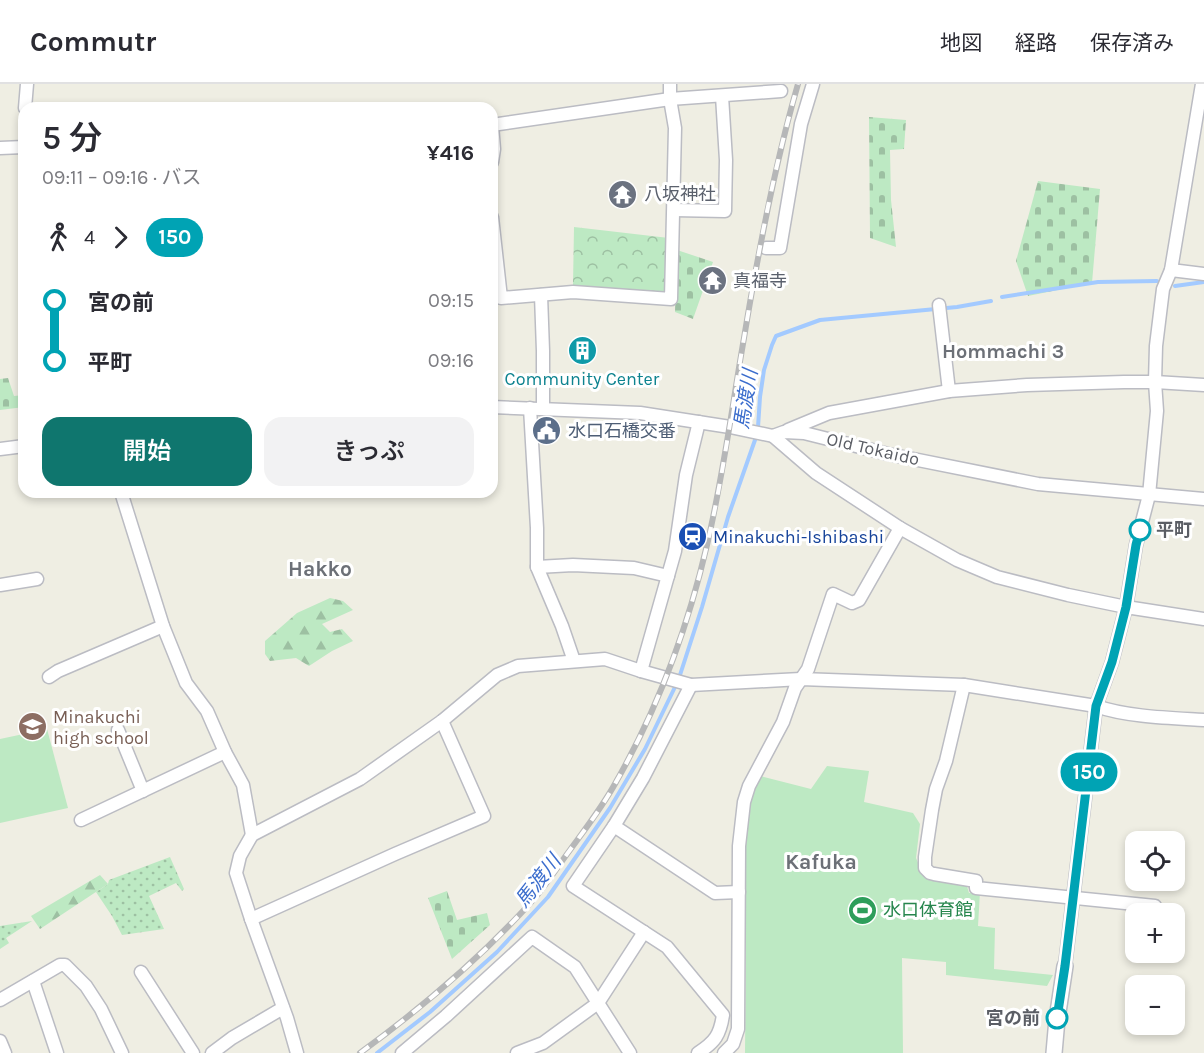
<!DOCTYPE html>
<html lang="ja">
<meta charset="utf-8">
<style>
body{margin:0;font-family:Karla,"Noto Sans JP",sans-serif;background:#f2f2f3;color:#2b2b33;height:100vh;display:flex;flex-direction:column;font-size:22px;white-space:nowrap}
*{box-sizing:border-box;margin:0}
p{font-size:20px;color:#7c7c81}
.icon{flex:none;width:33px;height:33px;fill:none;stroke:currentColor;stroke-width:2;stroke-linecap:round;stroke-linejoin:round}
.map{position:relative;flex:1;overflow:hidden}
.drawer{position:absolute;left:18px;top:18px;width:480px;height:396px;display:flex;flex-direction:column;background:#fff;border-radius:18px;box-shadow:0 3px 9px #0003}
.drawer>*{flex:none}
.badge{padding:0 12px;border-radius:20px;font-size:21px;line-height:39px}
.controls{position:absolute;left:1125px;top:747px;display:grid;gap:12px}
.controls a{display:grid;place-items:center;width:60px;height:60px;border-radius:12px;background:#fff;box-shadow:0 3px 9px #0003;font-size:30px}
.map>.badge{position:absolute;translate:-50% -50%;box-shadow:0 0 0 3px #fff}
.legs{display:flex;align-items:center;gap:9px;height:66px;padding:0 24px;font-size:20px}
.legs p{margin-inline-start:auto}
.summary{display:flex;align-items:center;justify-content:space-between;height:102px;padding:0 24px}
h1{font-size:33px;font-weight:600;line-height:45px}
.button{display:flex;gap:12px;margin-top:auto;padding:12px 24px}
.button a{flex:1;height:69px;border-radius:18px;background:#0f766e;color:#fff;font-size:24px;font-weight:600;line-height:69px;text-align:center}
.button a+a{background:#f2f2f3;color:#2b2b33}
ul{padding:0 24px;list-style:none}
li{display:flex;align-items:center;gap:21px;height:60px;font-size:22px}
li i{display:grid;place-items:center;width:9px;height:100%;margin:0 8px;background:currentColor}
li i::after{content:'';width:15px;height:15px;margin:-8px;border:4px solid;border-radius:50%;background:#fff}
li p{margin-inline-start:auto}
li:first-child i{background:linear-gradient(#0000 50%,currentColor 0)}
li:last-child i{background:linear-gradient(currentColor 50%,#0000 0)}
header{display:flex;align-items:center;gap:36px;box-sizing:border-box;height:84px;padding:0 30px;background:#fff;border-bottom:2px solid #e1e1e2}
header strong{font-size:28px}
nav{display:flex;gap:33px;margin-inline-start:auto;font-size:21px}
.map>svg:first-child{display:block}
.grass{fill:url(#grass-dots)}
.forest{fill:url(#forest-firs)}
.cemetery{fill:url(#cemetery-stones)}
.park{fill:url(#park-crowns)}
.garden{fill:#bde9c3}
.lines{fill:none;stroke-linecap:round;stroke-linejoin:round}
.stream{stroke:#a3caff;stroke-width:4}
.minor-casing{stroke:#bbbcc3;stroke-width:15}
.tertiary-casing{stroke:#bbbcc3;stroke-width:18}
.minor{stroke:#fff;stroke-width:12}
.tertiary{stroke:#fff;stroke-width:15}
.rail-casing{stroke:#b6b7b8;stroke-width:6}
.rail{stroke:#fff;stroke-width:4;stroke-dasharray:11;stroke-linecap:butt}
.line-1-casing{stroke:#fff;stroke-width:14}
.line-1{stroke:#00a3b4;stroke-width:9}
.stop-1-dot{fill:#fff;stroke:#00a3b4;stroke-width:3}
.labels{text-anchor:middle;dominant-baseline:central;stroke-width:6;stroke-linejoin:round;paint-order:stroke}
.worship-label{font-size:18px;fill:#5b616d;stroke:#fff;text-anchor:start}
.culture-label{font-size:18px;fill:#0d838f;stroke:#fff}
.service-label{font-size:18px;fill:#4e5e75;stroke:#fff;text-anchor:start}
.street-label{font-size:18px;fill:#5b5e65;stroke:#fff}
.stop-label{font-size:18px;font-weight:bold;fill:#5b5e65;stroke:#fff;text-anchor:start}
.transit-label{font-size:18px;fill:#164399;stroke:#fff;text-anchor:start}
.education-label{font-size:18px;fill:#785e54;stroke:#fff;text-anchor:start}
.leisure-label{font-size:18px;fill:#27864d;stroke:#fff;text-anchor:start}
.neighbourhood-label{font-size:20px;font-weight:bold;fill:#6c7077;stroke:#fff}
.water-label{font-size:20px;font-style:italic;fill:#3b6dcd;stroke:#fff}
.quarter-label{font-size:21px;font-weight:bold;fill:#6c7077;stroke:#fff}
</style>
<header>
<strong>Commutr</strong>
<nav><a>地図</a><a>経路</a><a>保存済み</a></nav>
</header>
<div class="map">
<svg width="1204" height="969" viewBox="0 0 1204 969">
<defs>
<pattern id="grass-dots" width="8" height="8" patternUnits="userSpaceOnUse" patternTransform="scale(1.5)"><rect width="8" height="8" fill="#bde9c3"/><path d="M2 2h.1M6 6h.1" fill="none" stroke="#9dc0a2" stroke-width="1.8" stroke-linecap="round"/></pattern>
<pattern id="forest-firs" width="22" height="20" patternUnits="userSpaceOnUse" patternTransform="scale(1.5)"><rect width="22" height="20" fill="#bde9c3"/><path d="M5 1l3.5 6h-7zM16 11l3.5 6h-7z" fill="#9dc0a2"/></pattern>
<pattern id="cemetery-stones" width="16" height="16" patternUnits="userSpaceOnUse" patternTransform="scale(1.5)"><rect width="16" height="16" fill="#bde9c3"/><path d="M2 7V4a2 2 0 0 1 4 0v3zM10 15v-3a2 2 0 0 1 4 0v3z" fill="#9dc0a2"/></pattern>
<pattern id="park-crowns" width="20" height="18" patternUnits="userSpaceOnUse" patternTransform="scale(1.5)"><rect width="20" height="18" fill="#bde9c3"/><path d="M2 6a3 3 0 1 1 6 0M12 15a3 3 0 1 1 6 0" fill="none" stroke="#9dc0a2"/></pattern>
</defs>
<rect width="100%" height="100%" fill="#efeee3"/>
<g class="grass">
<path d="M170,773L184,805L182,807L176,799L149,812L164,845L122,851L112,832L96,808L108,800L109,796Z"/>
<path d="M32,837L6,854L9,859L0,865V842Z"/>
</g>
<g class="forest">
<path d="M330,514L343,517L353,526L322,540L330,548L342,545L353,557L332,567L309,582L296,574L270,577L265,570V557L297,529Z"/>
<path d="M100,791L108,800L40,845L31,832Z"/>
</g>
<g class="cemetery">
<path d="M869,33L906,36L904,65L890,66L891,116L896,163L870,154Z"/>
<path d="M1038,97L1100,105L1092,199L1028,212L1016,177Z"/>
<path d="M677,166L713,178L693,235L675,228Z"/>
<path d="M8,294L14,312L24,311V323L0,326V295Z"/>
<path d="M447,807L457,836L487,829L490,841L452,875L428,814Z"/>
</g>
<path class="park" d="M574,143L669,154L667,207L663,212L573,201Z"/>
<g class="garden">
<path d="M47,645L68,724L0,739V655Z"/>
<path d="M827,682L869,687L864,718L913,729L920,740L916,774L925,794L966,799L969,809L980,808L978,842L995,844L994,885L1053,891L1047,902L946,891V878L902,874L903,969H745L746,868L743,751L751,715L760,692L811,705Z"/>
</g>
<g class="lines">
<g class="stream">
<path d="M1175,202L1204,198"/>
<path d="M1002,213L1098,198L1157,197"/>
<path d="M680,591L702,523L728,433L755,356L758,343L760,313L764,286L772,261L776,252L820,236L957,223L991,217"/>
<path d="M377,969L430,928L497,868L548,813L610,724L645,665L675,603"/>
</g>
<defs>
<g id="minor">
<path d="M25,24L27,0"/>
<path d="M0,64L24,63"/>
<path d="M492,78L494,65L492,41L670,15L781,7"/>
<path d="M674,126L725,127L726,76L722,12"/>
<path d="M492,133L501,214L573,208L671,215L675,44L670,15V0"/>
<path d="M766,164H780L801,40L813,0"/>
<path d="M1171,186L1204,190"/>
<path d="M541,211L543,267V325"/>
<path d="M939,221L949,307"/>
<path d="M492,323L640,329L730,343L773,352L784,348L804,349L888,370L1038,400L1204,415"/>
<path d="M530,324L537,444V483L562,542L574,577"/>
<path d="M788,346L829,329L949,307L1027,301L1124,298H1155L1204,301"/>
<path d="M773,352L816,389L900,444L957,476L997,493L1068,511L1126,523L1204,535"/>
<path d="M0,365L24,362"/>
<path d="M121,408L163,542L186,599L207,627L225,668L243,701L252,751"/>
<path d="M537,483L573,481L634,484L668,492"/>
<path d="M0,501L37,495"/>
<path d="M641,587L675,467L686,391L699,338"/>
<path d="M49,593L58,587L163,542"/>
<path d="M691,601L643,694L614,742L573,802L667,863L723,931C720,951 715,958 698,969"/>
<path d="M964,601L946,677L936,705L932,726L925,773V784L930,789L934,790L976,797V804L1155,822"/>
<path d="M118,646L143,707"/>
<path d="M81,736L225,668"/>
<path d="M614,742L715,809L739,808"/>
<path d="M251,835L395,770L484,732L442,637"/>
<path d="M1065,882L1096,622L1112,578L1126,523L1136,461L1149,411L1157,327L1155,298L1156,262L1163,205L1171,186L1202,0"/>
<path d="M141,888L193,969"/>
<path d="M33,897L57,969"/>
<path d="M0,916L60,881H65L86,902L101,925L122,969"/>
<path d="M0,957L5,969"/>
<path d="M212,969L232,954L283,924"/>
<path d="M297,969L287,934L251,835L236,789L240,772L252,751L360,695L442,637L497,591L518,582L605,575L641,587L691,601L801,595L964,601L1096,622C1127,633 1171,634 1204,636"/>
<path d="M402,969L446,932L532,853L575,883L630,969"/>
<path d="M517,969L543,959L598,919L644,848"/>
<path d="M724,969L733,960L738,945L739,762L744,718L749,702L783,638L795,604L808,585L833,510L852,519L859,516L900,444"/>
</g>
<path id="tertiary" d="M1054,969L1057,935L1065,882"/>
</defs>
<use href="#minor" class="minor-casing"/>
<use href="#tertiary" class="tertiary-casing"/>
<use href="#minor" class="minor"/>
<use href="#tertiary" class="tertiary"/>
<defs>
<path id="rail" d="M360,969C423,923 482,873 534,815C547,800 558,782 570,766C586,744 603,722 616,698C658,624 688,543 707,461C723,393 732,323 744,254C758,169 774,83 798,0"/>
</defs>
<use href="#rail" class="rail-casing"/>
<use href="#rail" class="rail"/>
</g>
<g class="lines">
<defs>
<path id="line-1" d="M1057,934L1065,882L1096,622L1112,578L1126,523L1136,461L1140,446"/>
</defs>
<use href="#line-1" class="line-1-casing"/>
<use href="#line-1" class="line-1"/>
</g>
<defs>
<symbol id="temple-disc" viewBox="-11 -11 22 22"><circle r="9.5" fill="#6b7280" stroke="#fff"/><path d="M0-6L5-2H3V0L6.5 2.5H4V6H1.5V3h-3V6H-4V2.5H-6.5L-3 0V-2H-5Z" fill="#fff"/></symbol>
<symbol id="building-disc" viewBox="-11 -11 22 22"><circle r="9.5" fill="#0f9aa8" stroke="#fff"/><path d="M-4-6H4V6H1V3H-1V6H-4ZM-2.5-4.3h1.7v1.8h-1.7ZM.8-4.3h1.7v1.8H.8ZM-2.5-1h1.7V.8h-1.7ZM.8-1h1.7V.8H.8Z" fill="#fff"/></symbol>
<symbol id="civic-disc" viewBox="-11 -11 22 22"><circle r="9.5" fill="#5c6f8a" stroke="#fff"/><path d="M-.6-6.5H3V-4.5H.6V-3L4-1V1h2V6H-6V1h2V-1L-.6-3ZM-1.2 2.5V6h2.4V2.5Z" fill="#fff"/></symbol>
<symbol id="station-disc" viewBox="-11 -11 22 22"><circle r="9.5" fill="#1a4fb4" stroke="#fff"/><path d="M-3-6H3Q5-6 5-4V2Q5 4 3 4L4.5 6H3L1.5 4h-3L-3 6H-4.5L-3 4Q-5 4-5 2V-4Q-5-6-3-6ZM-3.5-4v3h7v-3ZM-3.5 1v1.5H-2V1ZM2 1v1.5H3.5V1Z" fill="#fff"/></symbol>
<symbol id="school-disc" viewBox="-11 -11 22 22"><circle r="9.5" fill="#8d6e63" stroke="#fff"/><path d="M0-5L7-2L0 1L-7-2ZM-4 1L0 2.5L4 1V4Q0 6-4 4Z" fill="#fff"/></symbol>
<symbol id="stadium-disc" viewBox="-11 -11 22 22"><circle r="9.5" fill="#2e9e5b" stroke="#fff"/><path d="M0-5a6.5 5 0 1 0 0 10a6.5 5 0 1 0 0-10ZM-3.5-1.8h7v3.6h-7Z" fill="#fff"/></symbol>
</defs>
<g fill-rule="evenodd">
<use href="#temple-disc" x="606" y="94" width="33" height="33"/>
<use href="#temple-disc" x="696" y="180" width="33" height="33"/>
<use href="#building-disc" x="566" y="250" width="33" height="33"/>
<use href="#civic-disc" x="530" y="330" width="33" height="33"/>
<use href="#station-disc" x="676" y="436" width="33" height="33"/>
<use href="#school-disc" x="16" y="626" width="33" height="33"/>
<use href="#stadium-disc" x="846" y="810" width="33" height="33"/>
</g>
<g class="stop-1-dot">
<circle cx="1140" cy="446" r="10"/>
<circle cx="1057" cy="934" r="10"/>
</g>
<g class="labels">
<g class="worship-label">
<text x="644" y="110">八坂神社</text>
<text x="733" y="197">真福寺</text>
</g>
<g class="culture-label">
<text x="582" y="295">Community Center</text>
</g>
<g class="service-label">
<text x="568" y="347">水口石橋交番</text>
</g>
<g class="street-label">
<text transform="translate(873 365) rotate(13)">Old Tokaido</text>
</g>
<g class="stop-label">
<text x="1156" y="446">平町</text>
<text x="1040" y="934" text-anchor="end">宮の前</text>
</g>
<g class="transit-label">
<text x="713" y="453">Minakuchi-Ishibashi</text>
</g>
<g class="education-label">
<text x="53" y="633">Minakuchi<tspan x="53" dy="21">high school</tspan></text>
</g>
<g class="leisure-label">
<text x="883" y="826">水口体育館</text>
</g>
<g class="neighbourhood-label">
<text x="1003" y="267">Hommachi 3</text>
</g>
<g class="water-label">
<text transform="translate(746 315) rotate(-81)">馬渡川</text>
<text transform="translate(538 797) rotate(-52)">馬渡川</text>
</g>
<g class="quarter-label">
<text x="320" y="485">Hakko</text>
<text x="821" y="778">Kafuka</text>
</g>
</g>
</svg>
<div class="controls">
<a><svg class="icon" aria-label="locate" viewBox="0 0 24 24"><circle cx="12" cy="12" r="6"/><path d="M12 2v4M12 18v4M2 12h4M18 12h4"/></svg></a>
<a>+</a>
<a>−</a>
</div>
<b class="badge" style="left:1089px;top:688px;background:#00a3b4;color:#fff">150</b>
<section class="drawer">
<div class="summary"><div><h1>5 分</h1><p>09:11 – 09:16 · バス</p></div><b>¥416</b></div>
<div class="legs"><svg class="icon" aria-label="walk" viewBox="0 0 24 24"><circle cx="13" cy="4" r="2"/><path d="M13 8l-2 6 4 7M11 14l-3 7M7 12l3-4h3l4 4"/></svg>4<svg class="icon" aria-label="forward" viewBox="0 0 24 24"><path d="M9 5l7 7-7 7"/></svg><b class="badge" style="background:#00a3b4;color:#fff">150</b></div>
<ul>
<li><i style="color:#00a3b4"></i><b>宮の前</b><p>09:15</p></li>
<li><i style="color:#00a3b4"></i><b>平町</b><p>09:16</p></li>
</ul>
<div class="button"><a>開始</a><a>きっぷ</a></div>
</section>
</div>
